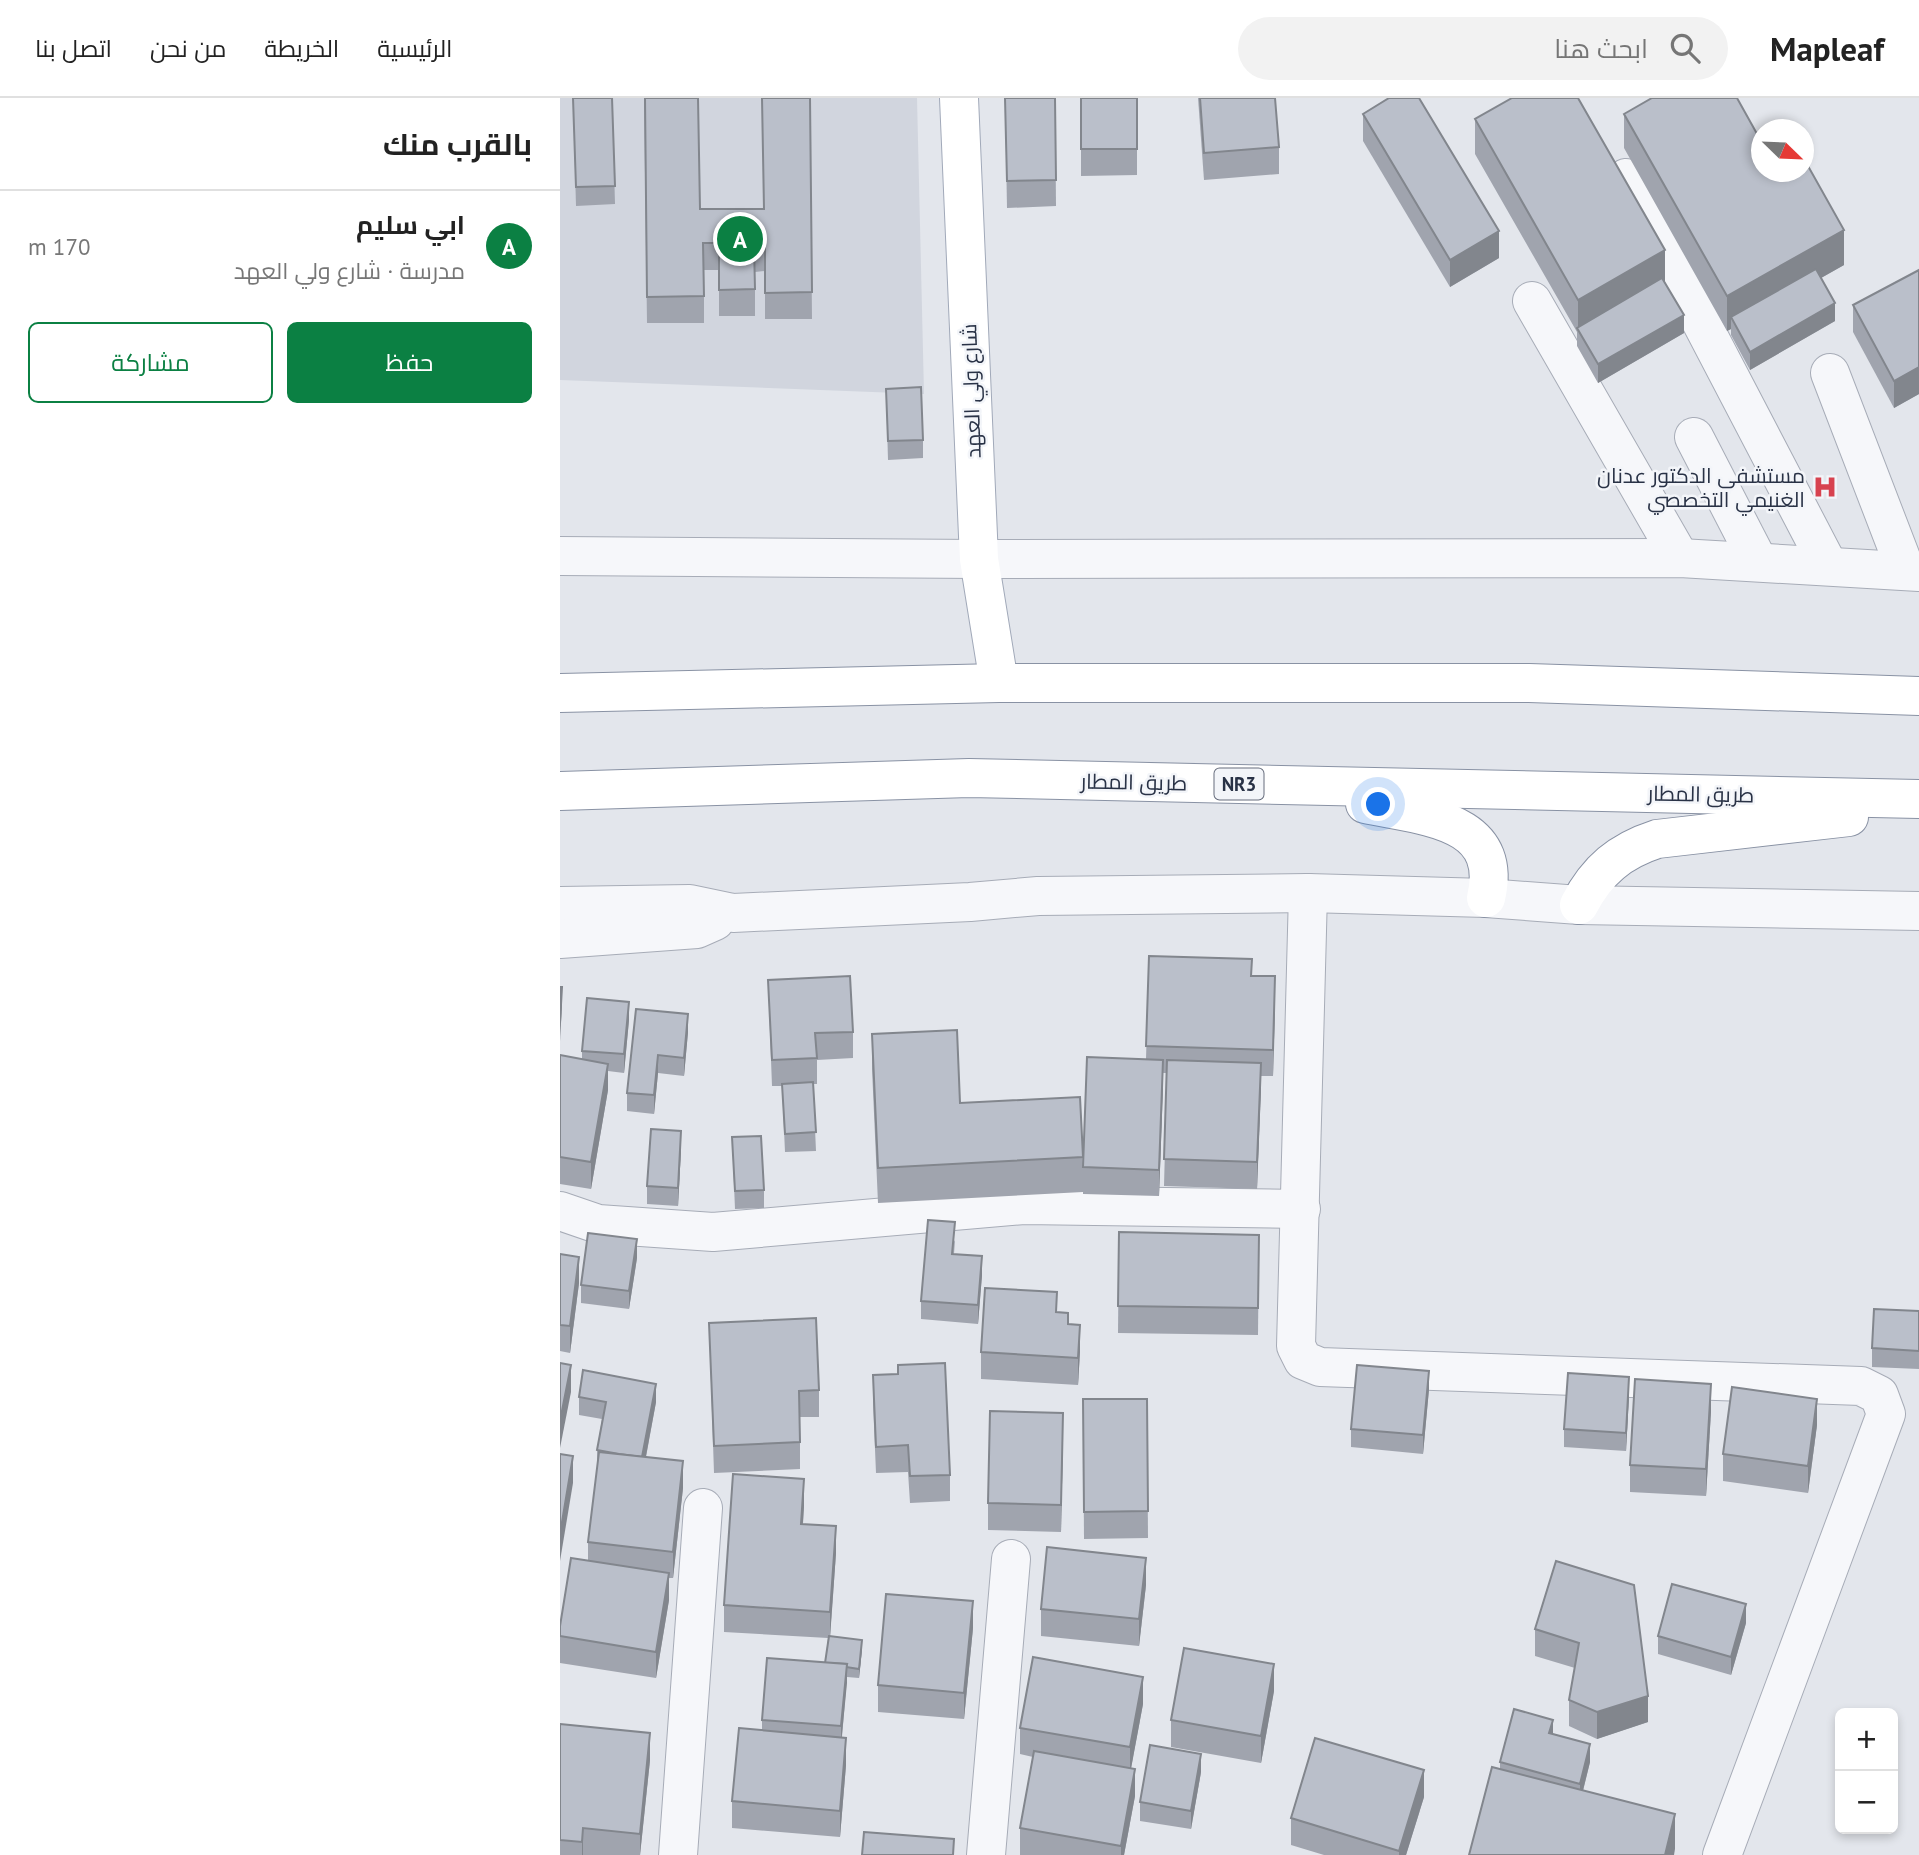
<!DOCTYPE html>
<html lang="ar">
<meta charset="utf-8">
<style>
:root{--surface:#fff;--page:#f2f2f2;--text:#222;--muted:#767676;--line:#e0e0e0;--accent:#0b8043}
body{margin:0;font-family:"PT Sans",Cairo,sans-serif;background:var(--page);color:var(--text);direction:rtl}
.controls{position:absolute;right:21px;bottom:21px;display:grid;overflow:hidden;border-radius:10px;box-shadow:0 4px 10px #0003}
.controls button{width:63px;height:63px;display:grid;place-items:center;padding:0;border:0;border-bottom:2px solid var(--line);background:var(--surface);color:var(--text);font:35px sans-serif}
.compass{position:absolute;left:1191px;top:21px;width:63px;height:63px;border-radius:50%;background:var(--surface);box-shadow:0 4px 10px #0003;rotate:113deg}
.you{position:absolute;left:819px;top:707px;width:24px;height:24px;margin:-18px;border:5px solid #fff;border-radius:50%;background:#1a73e8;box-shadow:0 0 0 10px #1a73e833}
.badge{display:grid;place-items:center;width:46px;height:46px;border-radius:50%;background:var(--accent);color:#fff;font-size:23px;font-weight:700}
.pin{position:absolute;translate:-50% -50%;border:4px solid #fff;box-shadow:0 2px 7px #0006}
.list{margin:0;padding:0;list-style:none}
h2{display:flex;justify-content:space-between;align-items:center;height:91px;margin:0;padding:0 28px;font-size:30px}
h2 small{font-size:23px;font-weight:400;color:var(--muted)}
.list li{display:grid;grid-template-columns:46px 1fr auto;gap:21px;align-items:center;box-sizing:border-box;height:112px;padding:0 28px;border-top:2px solid var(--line)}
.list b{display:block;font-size:26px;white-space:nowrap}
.list p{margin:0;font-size:23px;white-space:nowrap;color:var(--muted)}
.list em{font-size:23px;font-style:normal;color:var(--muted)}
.actions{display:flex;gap:14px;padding:21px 28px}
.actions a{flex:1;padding:16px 0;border:2px solid var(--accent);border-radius:10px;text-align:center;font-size:24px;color:var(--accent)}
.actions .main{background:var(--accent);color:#fff}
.icon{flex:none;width:38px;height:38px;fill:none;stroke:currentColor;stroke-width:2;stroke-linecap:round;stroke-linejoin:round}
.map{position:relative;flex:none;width:1359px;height:1757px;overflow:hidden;direction:ltr}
header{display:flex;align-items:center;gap:42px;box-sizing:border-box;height:98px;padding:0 35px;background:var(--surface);border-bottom:2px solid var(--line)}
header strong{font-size:33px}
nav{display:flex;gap:38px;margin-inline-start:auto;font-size:24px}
.search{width:490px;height:63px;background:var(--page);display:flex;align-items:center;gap:18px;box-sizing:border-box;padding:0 24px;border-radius:38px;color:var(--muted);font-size:26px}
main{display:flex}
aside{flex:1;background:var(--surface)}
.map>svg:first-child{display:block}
.built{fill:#d1d5de}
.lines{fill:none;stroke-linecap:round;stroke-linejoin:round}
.minor-casing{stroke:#a7acb7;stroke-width:40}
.major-casing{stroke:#a1a9b9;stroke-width:40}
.highway-casing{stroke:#8992a4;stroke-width:40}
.minor{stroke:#f6f7fa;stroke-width:38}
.major{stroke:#fff;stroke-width:38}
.highway{stroke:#fff;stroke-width:38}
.wall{fill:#a0a4ae}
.shaded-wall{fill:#82868d}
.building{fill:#babfca;stroke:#82868d;stroke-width:2}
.labels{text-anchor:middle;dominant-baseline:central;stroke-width:5;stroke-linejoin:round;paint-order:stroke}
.shield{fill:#f3f5f9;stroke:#666c7c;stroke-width:2}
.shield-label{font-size:19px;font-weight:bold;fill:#293246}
.street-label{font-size:21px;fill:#293246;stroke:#f3f5f9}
.poi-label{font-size:21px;fill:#293246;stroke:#f3f5f9;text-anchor:end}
</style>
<header>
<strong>Mapleaf</strong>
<div class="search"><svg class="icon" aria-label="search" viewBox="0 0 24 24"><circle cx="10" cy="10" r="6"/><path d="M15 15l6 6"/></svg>ابحث هنا</div>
<nav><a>الرئيسية</a><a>الخريطة</a><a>من نحن</a><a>اتصل بنا</a></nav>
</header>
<main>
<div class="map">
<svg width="1359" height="1757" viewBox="0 0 1359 1757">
<rect width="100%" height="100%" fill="#e3e6ec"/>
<!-- built -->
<polygon class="built" points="0,0 357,0 364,296 0,282"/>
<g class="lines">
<!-- minor casing -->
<g class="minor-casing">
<g id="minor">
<polyline points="1066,80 1268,467"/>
<polyline points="972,203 1120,460"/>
<polyline points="1270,275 1346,473"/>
<polyline points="1134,339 1198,463"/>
<polyline points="0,458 419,461 1120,460 1359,474"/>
<polyline points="748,795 736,1248 743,1262 760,1269 1301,1288 1319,1297 1326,1316 1162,1757"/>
<polyline points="0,808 130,806 173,815 410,804 478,798 748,795 926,800 1019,807 1359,813"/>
<polyline points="0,841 137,831 155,823"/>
<polyline points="0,1113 38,1126 153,1134 464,1107 741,1111"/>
<polyline points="118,1757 143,1410"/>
<polyline points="426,1757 451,1461"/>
</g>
</g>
<!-- major casing -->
<g class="major-casing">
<polyline id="major" points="399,0 419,461 439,585"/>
</g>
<!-- highway casing -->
<g class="highway-casing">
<g id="highway">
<polyline points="0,595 439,585 969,585 1359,598"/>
<polyline points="0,693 409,680 1359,701"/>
<path d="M805,706C860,718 945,720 926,800"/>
<path d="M1019,807C1037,772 1060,753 1097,741L1289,719"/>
</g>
</g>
<!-- minor -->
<use href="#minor" class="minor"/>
<!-- major -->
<use href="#major" class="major"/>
<!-- highway -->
<use href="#highway" class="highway"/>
</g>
<!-- wall -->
<g class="wall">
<polygon points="13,0 52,0 55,106 16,108"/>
<polygon points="84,0 140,111 203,111 250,0 252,221 205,221 205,173 195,174 195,218 159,218 159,172 144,172 144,225 87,225"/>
<polygon points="445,0 495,0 496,108 447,110"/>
<polygon points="521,0 577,0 577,77 521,78"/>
<polygon points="638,0 715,0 719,49 719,76 644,82"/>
<polygon points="803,16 939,160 890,189 803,43"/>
<polygon points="1064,16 1201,43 1284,167 1261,180 1275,223 1190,272 1171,237 1171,231 1167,233 1064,50"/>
<polygon points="915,21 1105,185 1124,235 1038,285 1017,248 1017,234 915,56"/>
<polygon points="1359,172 1359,296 1334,310 1293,234 1293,207"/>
<polygon points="326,291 363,342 363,360 328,362"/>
<polygon points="589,858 692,878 715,905 713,978 701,978 697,1091 604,1088 607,975 603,975 599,1098 523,1096 523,1094 318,1105 312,971 312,936 400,1005 520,999 523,1068 586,961"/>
<polygon points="208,882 293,934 293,960 257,962 257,986 253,986 256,1053 225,1054 222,988 212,988"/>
<polygon points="76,911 128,934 124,978 98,975 94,1016 67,1013 67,995"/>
<polygon points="69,922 64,975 48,973 48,992 31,1091 0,1086 0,957 22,961 22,953"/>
<polygon points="172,1039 204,1092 204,1110 175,1111"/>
<polygon points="121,1051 118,1108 87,1106 87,1088"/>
<polygon points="559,1134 699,1137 698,1237 558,1235"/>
<polygon points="395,1142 394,1156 422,1177 418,1226 361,1221 361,1203"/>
<polygon points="0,1156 19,1185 10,1255 0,1253"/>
<polygon points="77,1160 69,1211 21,1205 21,1187"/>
<polygon points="1359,1213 1359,1271 1312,1269 1312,1250"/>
<polygon points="149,1225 259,1292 259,1319 240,1319 240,1371 154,1375"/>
<polygon points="508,1226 520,1253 518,1287 421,1281 421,1254"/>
<polygon points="313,1277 390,1377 390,1403 350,1405 348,1374 316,1375 313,1304"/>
<polygon points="869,1291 863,1356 791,1349 791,1331"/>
<polygon points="1069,1297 1066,1353 1004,1349 1004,1331"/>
<polygon points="19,1299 96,1304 86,1359 123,1390 113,1480 109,1480 109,1502 96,1580 0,1565 0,1528 28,1462 28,1444 37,1370 37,1352 42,1321 19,1317"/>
<polygon points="523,1301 587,1301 588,1440 524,1441"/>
<polygon points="1151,1313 1146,1398 1070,1394 1070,1367"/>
<polygon points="1257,1327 1248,1395 1163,1383 1163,1356"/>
<polygon points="503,1341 501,1434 428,1432 428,1405"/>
<polygon points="244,1408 243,1426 276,1455 270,1538 302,1551 299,1580 287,1579 282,1639 286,1667 280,1739 172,1730 172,1703 202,1632 202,1622 265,1565 268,1540 164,1534 164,1507"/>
<polygon points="586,1487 579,1548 481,1538 481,1511"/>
<polygon points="1074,1487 1088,1624 1037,1641 1009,1628 1009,1602 1015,1570 975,1558 975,1531"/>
<polygon points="1186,1525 1171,1577 1098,1556 1098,1538"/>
<polygon points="413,1530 404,1621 318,1614 318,1587"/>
<polygon points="714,1593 701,1665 611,1649 611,1622"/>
<polygon points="583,1606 571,1670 575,1698 564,1757 460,1757 460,1730 473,1659 460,1656 460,1630"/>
<polygon points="0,1626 90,1662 80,1757 0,1757"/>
<polygon points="993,1636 1030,1664 1023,1693 1115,1751 940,1671 940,1664"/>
<polygon points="641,1674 631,1731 580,1723 580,1704"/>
<polygon points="864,1699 846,1757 764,1757 731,1747 731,1720"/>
</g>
<!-- shaded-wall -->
<g class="shaded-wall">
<polygon points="1284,132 1284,167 1176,228 1171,219 1171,231 1167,233 1167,198"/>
<polygon points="939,133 939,160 890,189 890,162"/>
<polygon points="1105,152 1105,186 1018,233 1018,202"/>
<polygon points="1275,205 1275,223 1190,272 1190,254"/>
<polygon points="1124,217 1124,235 1038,285 1038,266"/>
<polygon points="1359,269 1359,296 1334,310 1334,283"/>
<polygon points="715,878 715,905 713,978 713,952"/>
<polygon points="2,889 2,908 0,943 0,924"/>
<polygon points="69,904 69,922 64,975 64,956"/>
<polygon points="128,916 128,934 124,978 124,960"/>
<polygon points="98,957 98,975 94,1016 94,997"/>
<polygon points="603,962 603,989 599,1098 599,1072"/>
<polygon points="701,965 701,992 697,1091 697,1064"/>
<polygon points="48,966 48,992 31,1091 31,1064"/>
<polygon points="121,1033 121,1051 118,1108 118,1090"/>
<polygon points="77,1141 77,1160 69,1211 69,1193"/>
<polygon points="422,1158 422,1177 418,1226 418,1207"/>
<polygon points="19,1159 19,1185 10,1255 10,1228"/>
<polygon points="520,1227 520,1253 518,1287 518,1260"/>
<polygon points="11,1267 11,1294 0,1350 0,1323"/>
<polygon points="869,1273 869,1291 863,1356 863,1337"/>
<polygon points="1069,1279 1069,1297 1066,1353 1066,1335"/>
<polygon points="96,1286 96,1304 82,1379 82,1360"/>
<polygon points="1151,1286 1151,1313 1146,1398 1146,1371"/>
<polygon points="1257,1301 1257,1327 1248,1395 1248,1368"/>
<polygon points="503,1315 503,1341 501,1434 501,1407"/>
<polygon points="13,1358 13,1385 0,1463 0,1436"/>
<polygon points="123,1363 123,1390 113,1480 113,1454"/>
<polygon points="244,1381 244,1408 241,1452 241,1426"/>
<polygon points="276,1428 276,1455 270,1540 270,1514"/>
<polygon points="586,1460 586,1487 579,1548 579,1521"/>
<polygon points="109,1475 109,1502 96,1580 96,1554"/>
<polygon points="413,1503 413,1530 404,1621 404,1595"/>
<polygon points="1186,1506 1186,1525 1171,1577 1171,1559"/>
<polygon points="302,1542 302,1551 299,1580 299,1571"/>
<polygon points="287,1566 287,1585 281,1646 281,1628"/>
<polygon points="714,1566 714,1593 701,1665 701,1638"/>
<polygon points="583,1579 583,1606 570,1676 570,1649"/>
<polygon points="1088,1598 1088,1624 1037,1641 1037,1614"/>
<polygon points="993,1622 993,1640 989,1635"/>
<polygon points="90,1635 90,1662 80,1757 80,1736"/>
<polygon points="286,1640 286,1667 280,1739 280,1713"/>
<polygon points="1030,1646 1030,1664 1020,1704 1020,1686"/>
<polygon points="641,1656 641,1674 631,1731 631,1713"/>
<polygon points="575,1671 575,1698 564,1757 561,1757 561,1748"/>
<polygon points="864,1672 864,1699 846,1757 839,1757 839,1753"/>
<polygon points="1115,1716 1115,1751 1114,1757 1105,1757"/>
<polygon points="23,1730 23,1757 22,1757 22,1744"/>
</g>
<!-- building -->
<g class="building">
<polygon points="13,0 52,0 55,88 16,89"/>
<polygon points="85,0 138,0 140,111 204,111 202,0 250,0 252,194 205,195 205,147 194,147 195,191 159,192 159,145 143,145 144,198 87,199"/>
<polygon points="445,0 495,0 496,82 447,83"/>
<rect x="521" y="0" width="56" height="51"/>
<polygon points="640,0 715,0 719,49 644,55"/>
<polygon points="829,0 859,0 939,133 890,162 803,16"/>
<polygon points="952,0 1018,0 1105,152 1018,202 915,21"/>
<polygon points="1092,0 1177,0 1201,43 1201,74 1243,74 1243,59 1284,132 1167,198 1064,16"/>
<polygon points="1256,171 1275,205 1190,254 1171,219"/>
<polygon points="1359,172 1359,269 1334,283 1293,207"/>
<polygon points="1102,180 1124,217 1038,266 1017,230"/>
<polygon points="361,289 363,342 328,343 326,291"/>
<polygon points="589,858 692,861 691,878 715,878 713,952 586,948"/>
<polygon points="290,878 293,934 255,935 257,960 212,962 208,882"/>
<polygon points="0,889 2,889 0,924"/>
<polygon points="27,900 69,904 64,956 22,953"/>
<polygon points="76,911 128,916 124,960 98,957 94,997 67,995"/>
<polygon points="397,932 400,1005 520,999 523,1059 318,1070 312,936"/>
<polygon points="0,957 48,966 31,1064 0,1059"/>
<polygon points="527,959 603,962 599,1072 523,1069"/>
<polygon points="607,962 701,965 697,1064 604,1061"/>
<polygon points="253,984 256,1034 225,1036 222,986"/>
<polygon points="91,1031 121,1033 118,1090 87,1088"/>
<polygon points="201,1038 204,1092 175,1093 172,1039"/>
<polygon points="368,1122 395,1124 392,1156 422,1158 418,1207 361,1203"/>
<polygon points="559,1134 699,1137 698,1210 558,1208"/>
<polygon points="28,1135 77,1141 69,1193 21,1187"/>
<polygon points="0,1156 19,1159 10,1228 0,1227"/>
<polygon points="425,1190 497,1194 496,1214 508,1215 508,1226 520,1227 518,1260 421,1254"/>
<polygon points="1314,1211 1359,1213 1359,1253 1312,1250"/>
<polygon points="256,1220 259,1292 239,1293 240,1344 154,1348 149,1225"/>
<polygon points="0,1265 11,1267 0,1323"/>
<polygon points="385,1265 390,1377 350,1378 348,1347 316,1349 313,1277 338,1276 338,1267"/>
<polygon points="797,1267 869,1273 863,1337 791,1331"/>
<polygon points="23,1272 96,1286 82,1359 59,1356 37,1352 46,1304 19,1299"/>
<polygon points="1008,1275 1069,1279 1066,1335 1004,1331"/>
<polygon points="1075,1281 1151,1286 1146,1371 1070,1367"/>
<polygon points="1172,1289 1257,1301 1248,1368 1163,1356"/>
<polygon points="523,1301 587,1301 588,1413 524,1414"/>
<polygon points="430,1313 503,1315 501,1407 428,1405"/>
<polygon points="39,1354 123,1363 113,1454 28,1444"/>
<polygon points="0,1356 13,1358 0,1436"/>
<polygon points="173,1376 244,1381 241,1426 276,1428 270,1514 164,1507"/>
<polygon points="487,1449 586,1460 579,1521 481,1511"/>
<polygon points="11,1460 109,1475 96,1554 0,1538 0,1528"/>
<polygon points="996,1463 1074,1487 1088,1598 1037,1614 1009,1602 1019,1545 975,1531"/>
<polygon points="1112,1486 1186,1506 1171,1559 1098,1538"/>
<polygon points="326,1496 413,1503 404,1595 318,1587"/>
<polygon points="269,1538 302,1542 299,1571 286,1569 287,1566 265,1565"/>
<polygon points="624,1550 714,1566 701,1638 611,1622"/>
<polygon points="473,1559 583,1579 570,1649 460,1630"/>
<polygon points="207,1560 287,1566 281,1628 202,1622"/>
<polygon points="954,1611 993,1622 989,1635 1030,1646 1020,1686 940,1664"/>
<polygon points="0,1626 90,1635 80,1736 23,1730 22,1744 0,1742"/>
<polygon points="179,1630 286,1640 280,1713 172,1703"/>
<polygon points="755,1640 864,1672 839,1753 731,1720"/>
<polygon points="590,1647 641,1656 631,1713 580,1704"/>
<polygon points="474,1653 575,1671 561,1748 460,1730"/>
<polygon points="932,1669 1115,1716 1105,1757 909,1757"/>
<polygon points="304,1734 394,1741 393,1757 302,1757"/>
</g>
<!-- icons -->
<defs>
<g id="hospital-bare" transform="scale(1.89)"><path d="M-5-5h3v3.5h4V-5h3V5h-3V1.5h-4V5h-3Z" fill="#d7424f" stroke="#f3f5f9" stroke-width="2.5" paint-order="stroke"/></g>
</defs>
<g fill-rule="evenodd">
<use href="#hospital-bare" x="1265" y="389"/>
</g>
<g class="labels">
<!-- shield labels -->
<rect class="shield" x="654.5" y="670.5" width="49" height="31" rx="5"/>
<g class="shield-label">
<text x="679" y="686">NR3</text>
</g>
<!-- street labels -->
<g class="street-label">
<text transform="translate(411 293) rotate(-92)">شارع ولي العهد</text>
<text transform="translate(574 684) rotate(1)">طريق المطار</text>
<text transform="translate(1141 696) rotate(1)">طريق المطار</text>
</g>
<!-- poi labels -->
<g class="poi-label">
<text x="1245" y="377">مستشفي الدكتور عدنان<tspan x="1245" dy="24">الغنيمي التخصصي</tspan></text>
</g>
</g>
</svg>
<div class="controls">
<button>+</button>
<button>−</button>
</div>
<svg class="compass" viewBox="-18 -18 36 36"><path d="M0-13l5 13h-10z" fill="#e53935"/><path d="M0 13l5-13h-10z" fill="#767676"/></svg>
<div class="you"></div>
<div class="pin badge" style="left:180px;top:141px">A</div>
</div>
<aside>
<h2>بالقرب منك<small></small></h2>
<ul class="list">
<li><span class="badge">A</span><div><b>ابي سليم</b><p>مدرسة · شارع ولي العهد</p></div><em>170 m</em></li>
</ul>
<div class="actions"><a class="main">حفظ</a><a>مشاركة</a></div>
</aside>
</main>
